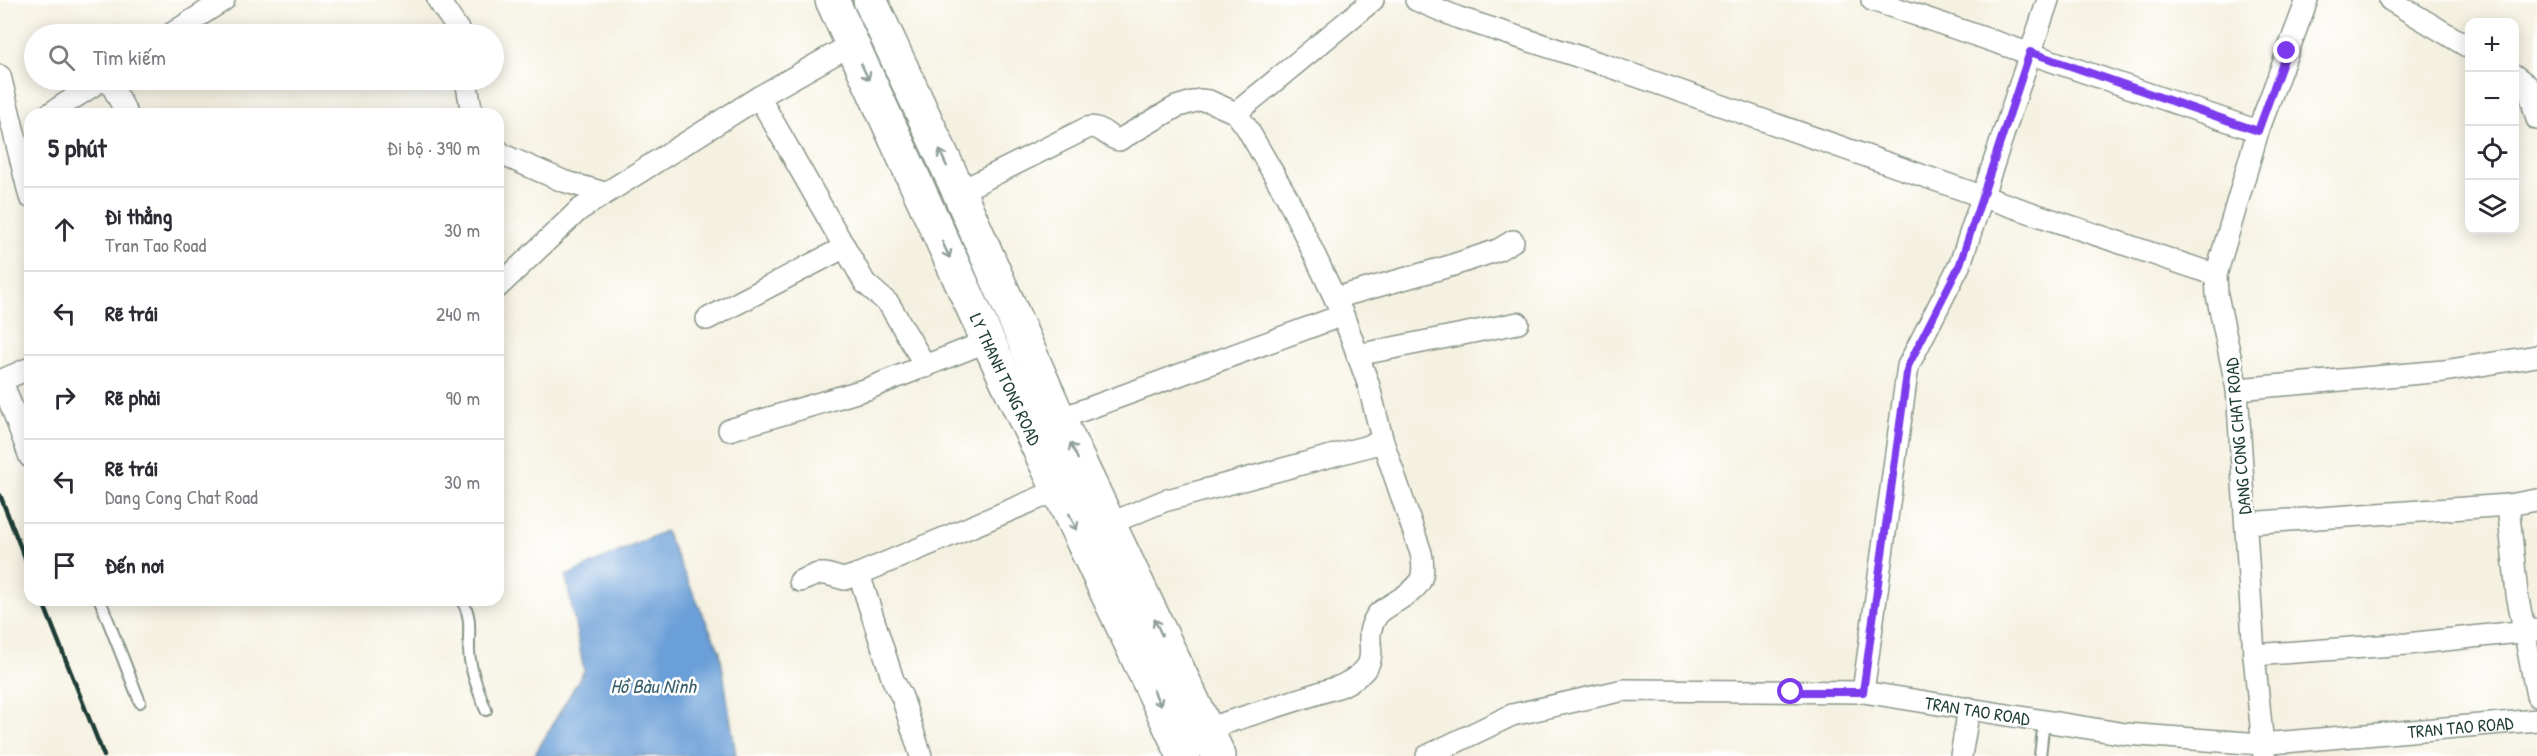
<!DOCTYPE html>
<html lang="vi">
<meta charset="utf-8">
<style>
:root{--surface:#fff;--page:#f7f7f7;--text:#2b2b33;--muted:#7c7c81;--line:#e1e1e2}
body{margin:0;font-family:"Patrick Hand",sans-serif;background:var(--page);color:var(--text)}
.controls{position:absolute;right:18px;top:18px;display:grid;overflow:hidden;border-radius:12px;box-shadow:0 3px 15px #0003}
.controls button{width:54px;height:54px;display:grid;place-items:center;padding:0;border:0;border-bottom:2px solid var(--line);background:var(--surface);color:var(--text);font:30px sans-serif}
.stop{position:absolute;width:18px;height:18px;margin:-14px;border:4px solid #7c3aed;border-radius:50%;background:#fff}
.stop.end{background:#7c3aed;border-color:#fff;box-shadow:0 2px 6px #0008}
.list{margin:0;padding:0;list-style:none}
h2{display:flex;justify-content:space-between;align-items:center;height:78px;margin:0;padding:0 24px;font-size:26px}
h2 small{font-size:20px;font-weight:400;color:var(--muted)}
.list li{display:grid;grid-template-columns:39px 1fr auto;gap:18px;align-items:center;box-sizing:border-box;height:84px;padding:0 24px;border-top:2px solid var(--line)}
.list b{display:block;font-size:22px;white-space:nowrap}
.list p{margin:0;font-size:20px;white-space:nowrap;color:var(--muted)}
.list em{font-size:20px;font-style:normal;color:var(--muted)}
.icon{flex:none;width:33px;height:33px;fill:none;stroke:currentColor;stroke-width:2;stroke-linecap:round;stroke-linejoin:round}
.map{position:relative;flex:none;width:2537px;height:756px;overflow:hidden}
.search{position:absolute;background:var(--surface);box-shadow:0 3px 15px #0003;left:24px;top:24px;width:480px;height:66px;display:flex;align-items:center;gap:15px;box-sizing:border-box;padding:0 21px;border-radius:33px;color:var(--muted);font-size:22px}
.panel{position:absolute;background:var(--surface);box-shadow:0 3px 15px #0003;left:24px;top:108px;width:480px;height:498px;border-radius:18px}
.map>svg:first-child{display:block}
.water{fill:#6a9fd7;stroke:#446e86;stroke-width:1.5}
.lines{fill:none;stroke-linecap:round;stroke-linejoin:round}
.lane-casing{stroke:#8a978a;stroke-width:14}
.street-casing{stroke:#8a978a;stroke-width:24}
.primary-casing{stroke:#8a978a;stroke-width:36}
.lane{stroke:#fff;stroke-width:10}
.street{stroke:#fff;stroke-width:21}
.primary{stroke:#fff;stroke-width:33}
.rail{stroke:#1f3d34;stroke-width:4.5}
.oneway{stroke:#8f9e9a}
.route{stroke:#7c3aed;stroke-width:8}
.labels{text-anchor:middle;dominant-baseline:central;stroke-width:5;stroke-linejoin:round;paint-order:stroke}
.street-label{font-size:18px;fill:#1f3d34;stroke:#fff}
.water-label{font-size:20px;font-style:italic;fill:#395f6d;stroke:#fff}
</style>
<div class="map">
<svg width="2537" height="756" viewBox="0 0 2537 756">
<rect width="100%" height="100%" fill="#fff"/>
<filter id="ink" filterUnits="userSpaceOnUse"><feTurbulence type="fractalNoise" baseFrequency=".0167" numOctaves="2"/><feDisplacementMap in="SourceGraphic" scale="12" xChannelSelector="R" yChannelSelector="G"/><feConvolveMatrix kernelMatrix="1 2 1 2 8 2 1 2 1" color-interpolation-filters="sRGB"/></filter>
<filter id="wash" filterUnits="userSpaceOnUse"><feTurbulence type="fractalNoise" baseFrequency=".008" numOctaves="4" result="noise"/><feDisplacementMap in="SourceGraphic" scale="24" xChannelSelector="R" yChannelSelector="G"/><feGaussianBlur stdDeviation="1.35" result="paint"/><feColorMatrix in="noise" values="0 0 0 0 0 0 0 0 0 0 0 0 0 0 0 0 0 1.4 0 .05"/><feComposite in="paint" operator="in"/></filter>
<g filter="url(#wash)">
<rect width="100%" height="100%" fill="#f5f1e1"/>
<!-- water -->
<polygon class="water" points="665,531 720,652 736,756 534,756 584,671 566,576"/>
</g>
<g filter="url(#ink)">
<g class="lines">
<!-- lane casing -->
<g class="lane-casing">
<g id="lane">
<polyline points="100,600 140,702"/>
<path d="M461,600C475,618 466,639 470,660C473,678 479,693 486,710"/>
<polyline points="2040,756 2044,720"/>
</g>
</g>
<!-- street casing -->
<g class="street-casing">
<g id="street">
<polyline points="438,0 461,34"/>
<polyline points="1416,0 1459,18 1605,65 1984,197 2216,275"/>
<polyline points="1872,0 2258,131"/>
<polyline points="2390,0 2470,48"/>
<polyline points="171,34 224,0"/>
<polyline points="2514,75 2528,86 2537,119"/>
<polyline points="0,76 30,197"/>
<polyline points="109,80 127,114"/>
<polyline points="466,80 471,108 475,114"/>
<polyline points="759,97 865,283 889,304 926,367"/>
<polyline points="1236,113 1373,0"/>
<polyline points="49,114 102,80"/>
<polyline points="498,150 503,155 563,181 605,193"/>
<path d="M959,192L1087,128C1102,124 1106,138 1119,140L1176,107L1199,100L1209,101L1236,113L1247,128L1287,197L1343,315L1368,383L1383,442L1421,553C1428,586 1415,589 1389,606C1386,608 1381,611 1378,614C1355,645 1394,660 1341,686L1206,729"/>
<polyline points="498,287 579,210 759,97 840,51"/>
<polyline points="1335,298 1450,266 1498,250 1513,241"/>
<polyline points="707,319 845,247"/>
<polyline points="1357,355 1518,323"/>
<polyline points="0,381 30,368"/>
<polyline points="2,381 30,457"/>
<polyline points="2237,389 2444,371 2537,356"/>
<polyline points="1059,419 1343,315"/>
<polyline points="729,430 867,389 988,341"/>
<polyline points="2508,505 2517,594 2537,696"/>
<polyline points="2246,523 2508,505 2537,500"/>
<polyline points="1109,524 1164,501 1383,442"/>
<polyline points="859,574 893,680 902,697 921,756"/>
<polyline points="800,581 818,574 826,574 844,579 859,574 1058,490"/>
<polyline points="2254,655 2407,644 2537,630"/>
<polyline points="1863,692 1908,366 1960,264 2048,0"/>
<path id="s1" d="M1427,756L1512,715L1624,690L1863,692L2126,734L2261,744L2537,720"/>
<polyline points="1961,756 1969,708"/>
<polyline points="2264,756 2254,655 2237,389 2217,295 2216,275 2258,131 2307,0"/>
</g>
</g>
<!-- primary casing -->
<g class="primary-casing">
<g id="primary">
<path id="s2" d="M832,0L988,341L1184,756"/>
<polyline points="870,0 959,192 1059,419 1219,756"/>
</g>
</g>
<!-- lane -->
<use href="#lane" class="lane"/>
<!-- street -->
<use href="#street" class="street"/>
<!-- primary -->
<use href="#primary" class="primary"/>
<!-- rail -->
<g class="rail">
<polyline points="0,495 30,571"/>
<polyline points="42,600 104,756"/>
</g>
</g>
<!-- one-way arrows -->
<defs><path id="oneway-shaft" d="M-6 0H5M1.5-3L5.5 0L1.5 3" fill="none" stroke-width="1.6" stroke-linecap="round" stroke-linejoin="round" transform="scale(1.5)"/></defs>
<g class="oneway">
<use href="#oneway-shaft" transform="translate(865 72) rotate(65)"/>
<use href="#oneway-shaft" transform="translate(943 158) rotate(-115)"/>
<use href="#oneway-shaft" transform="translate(946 250) rotate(65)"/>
<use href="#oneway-shaft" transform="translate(1074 451) rotate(-115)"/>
<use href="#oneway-shaft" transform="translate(1073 522) rotate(65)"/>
<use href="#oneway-shaft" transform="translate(1158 627) rotate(-115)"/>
<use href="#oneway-shaft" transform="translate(1157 698) rotate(65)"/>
</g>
</g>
<g class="lines" filter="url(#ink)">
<!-- route -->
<polyline class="route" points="1791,692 1863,692 1908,366 1960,264 2030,52 2258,131 2287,51"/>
</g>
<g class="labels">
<!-- street labels -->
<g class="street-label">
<text stroke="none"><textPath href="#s2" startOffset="417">LY THANH TONG ROAD</textPath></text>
<text transform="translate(2238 436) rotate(-95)">DANG CONG CHAT ROAD</text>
<text stroke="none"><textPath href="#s1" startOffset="564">TRAN TAO ROAD</textPath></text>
<text stroke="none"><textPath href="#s1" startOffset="1050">TRAN TAO ROAD</textPath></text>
</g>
<!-- water labels -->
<g class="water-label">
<text x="653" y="685">Hồ Bàu Nình</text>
</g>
</g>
</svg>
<div class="controls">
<button>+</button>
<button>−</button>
<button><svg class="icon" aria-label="locate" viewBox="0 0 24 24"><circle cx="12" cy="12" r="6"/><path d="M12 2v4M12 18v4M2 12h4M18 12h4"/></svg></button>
<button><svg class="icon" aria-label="layers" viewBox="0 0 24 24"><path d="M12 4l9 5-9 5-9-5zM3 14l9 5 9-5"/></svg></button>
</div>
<div class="stop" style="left:1791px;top:692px"></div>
<div class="stop end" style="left:2287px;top:51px"></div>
<div class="search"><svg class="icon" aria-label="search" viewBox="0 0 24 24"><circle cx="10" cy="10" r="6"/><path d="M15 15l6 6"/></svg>Tìm kiếm</div>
<section class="panel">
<h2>5 phút<small>Đi bộ · 390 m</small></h2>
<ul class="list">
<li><svg class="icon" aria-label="ahead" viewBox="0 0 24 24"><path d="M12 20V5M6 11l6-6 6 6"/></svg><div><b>Đi thẳng</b><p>Tran Tao Road</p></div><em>30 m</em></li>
<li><svg class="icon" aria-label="left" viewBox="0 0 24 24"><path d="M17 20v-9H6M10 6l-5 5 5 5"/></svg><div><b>Rẽ trái</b></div><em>240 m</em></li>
<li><svg class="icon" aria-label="right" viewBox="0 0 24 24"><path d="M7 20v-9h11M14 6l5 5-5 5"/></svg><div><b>Rẽ phải</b></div><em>90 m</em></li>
<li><svg class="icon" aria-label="left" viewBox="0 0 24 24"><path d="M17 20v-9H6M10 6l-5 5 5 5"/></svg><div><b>Rẽ trái</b><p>Dang Cong Chat Road</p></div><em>30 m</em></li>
<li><svg class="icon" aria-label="arrive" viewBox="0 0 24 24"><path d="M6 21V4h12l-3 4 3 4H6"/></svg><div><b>Đến nơi</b></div></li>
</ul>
</section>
</div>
